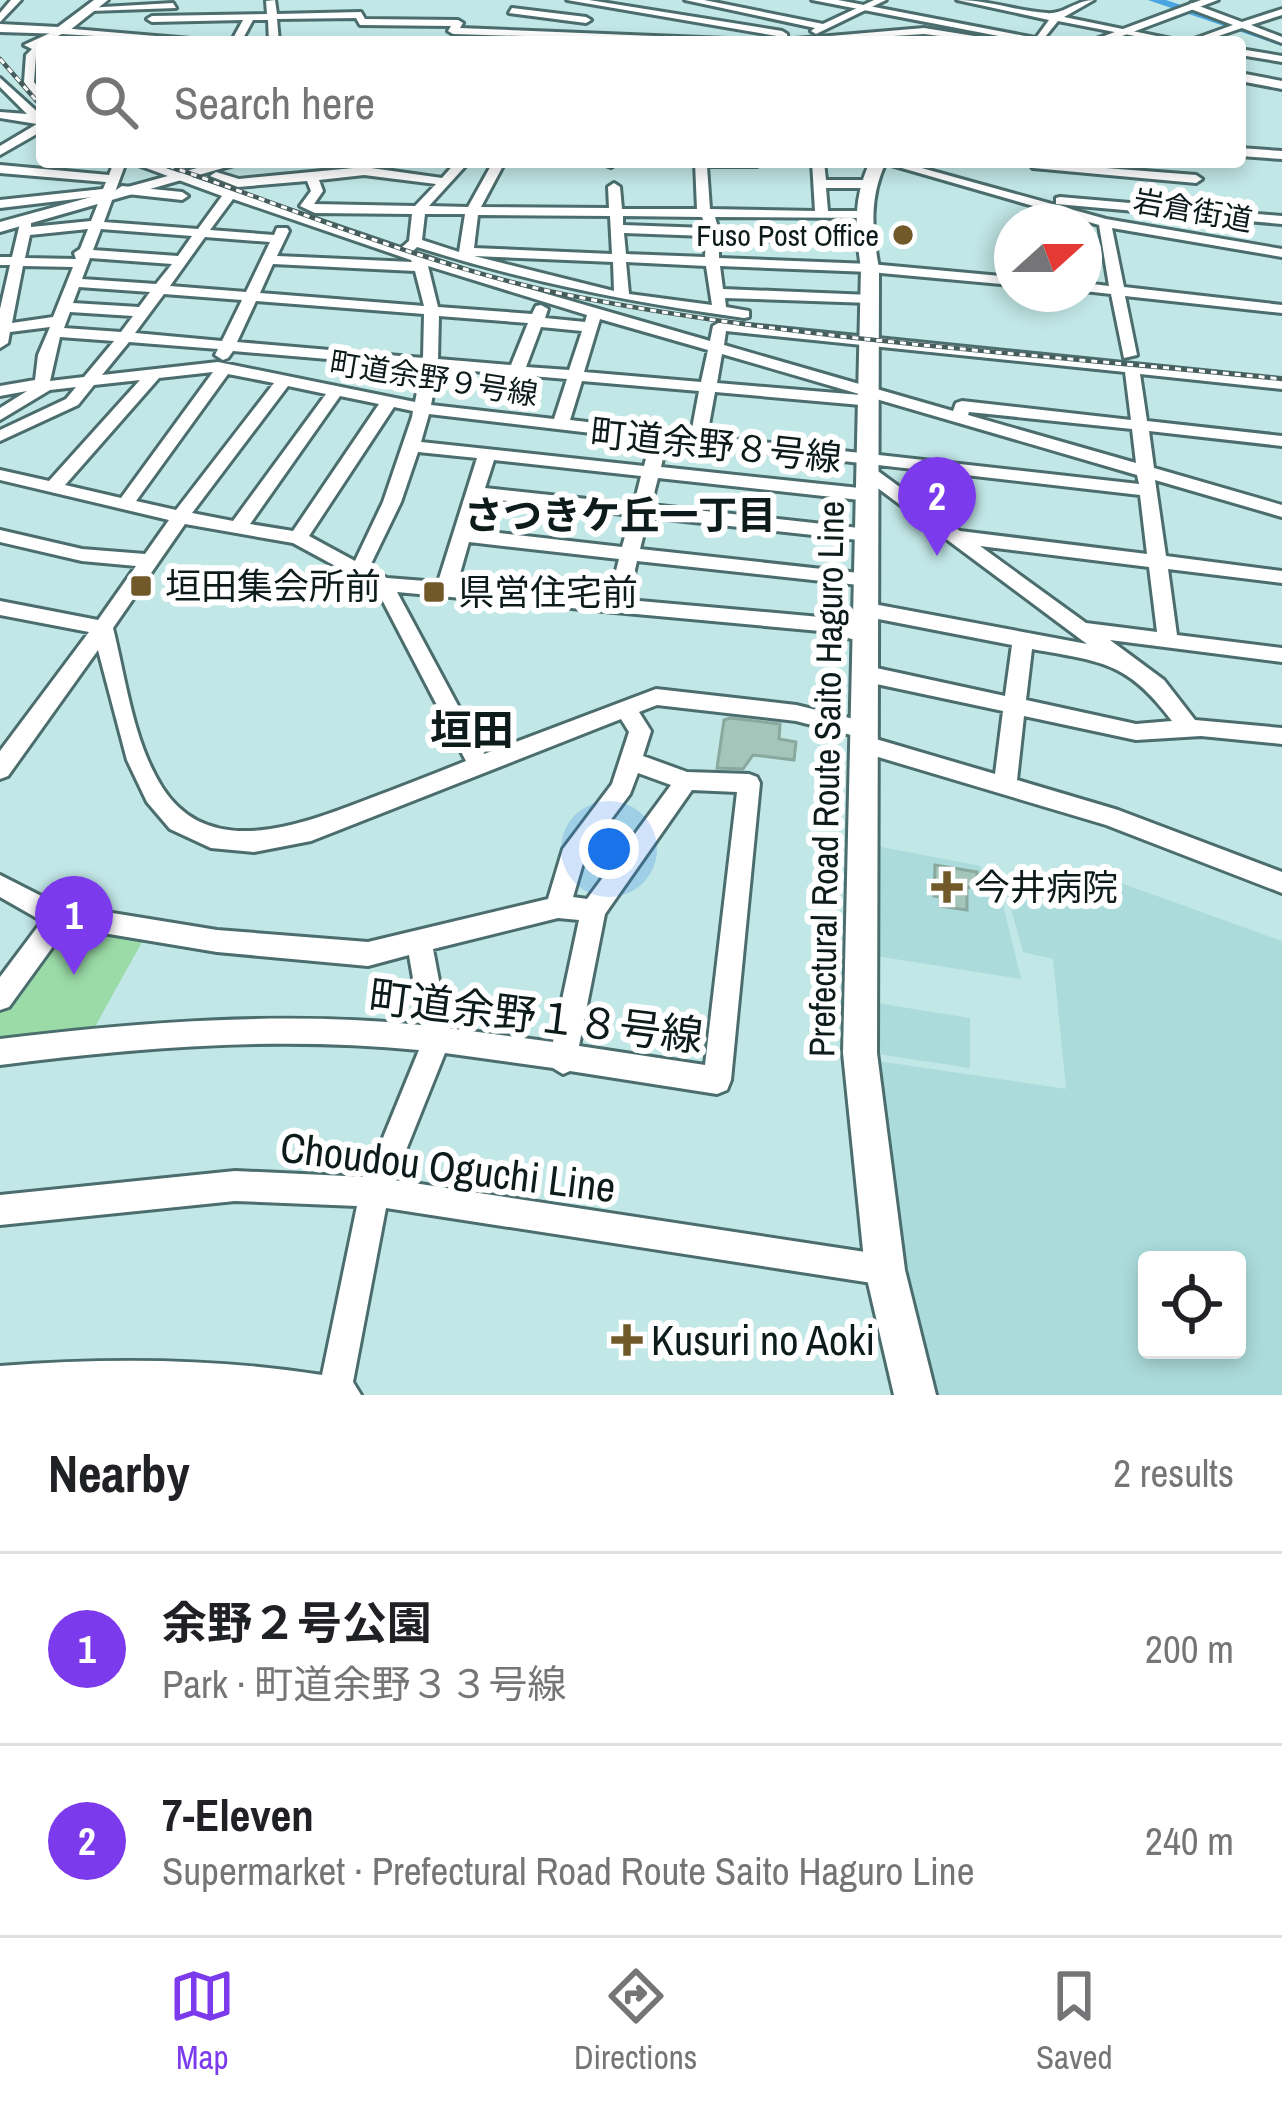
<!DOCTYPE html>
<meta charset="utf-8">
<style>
:root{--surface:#fff;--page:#f6f6f6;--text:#202124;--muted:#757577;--line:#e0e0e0;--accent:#7c3aed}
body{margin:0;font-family:"Archivo Narrow","Noto Sans JP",sans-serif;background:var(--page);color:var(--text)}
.controls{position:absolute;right:36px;bottom:36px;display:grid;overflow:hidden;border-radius:12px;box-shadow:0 6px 18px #0003}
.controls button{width:108px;height:108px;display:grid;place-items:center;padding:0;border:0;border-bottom:3px solid var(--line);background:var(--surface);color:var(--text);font:60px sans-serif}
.compass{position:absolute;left:994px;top:204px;width:108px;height:108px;border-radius:50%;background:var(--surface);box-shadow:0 6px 18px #0003;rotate:69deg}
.you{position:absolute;left:609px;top:849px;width:42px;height:42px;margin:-30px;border:9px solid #fff;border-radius:50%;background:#1a73e8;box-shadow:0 0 0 18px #1a73e833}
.badge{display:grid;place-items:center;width:78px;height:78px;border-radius:50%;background:var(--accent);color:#fff;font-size:39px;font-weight:700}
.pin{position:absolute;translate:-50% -99px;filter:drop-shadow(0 3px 6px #0008)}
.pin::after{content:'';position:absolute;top:63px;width:42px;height:36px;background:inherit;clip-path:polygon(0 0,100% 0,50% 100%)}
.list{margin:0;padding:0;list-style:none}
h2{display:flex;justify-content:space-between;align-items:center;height:156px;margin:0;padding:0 48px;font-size:51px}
h2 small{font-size:39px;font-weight:400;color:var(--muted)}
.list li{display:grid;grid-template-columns:78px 1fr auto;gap:36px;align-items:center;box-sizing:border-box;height:192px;padding:0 48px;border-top:3px solid var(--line)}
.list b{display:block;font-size:45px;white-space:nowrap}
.list p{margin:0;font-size:39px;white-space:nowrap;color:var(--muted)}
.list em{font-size:39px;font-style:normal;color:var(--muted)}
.icon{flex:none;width:66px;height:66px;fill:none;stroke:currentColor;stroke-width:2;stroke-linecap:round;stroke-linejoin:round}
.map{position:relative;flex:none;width:1282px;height:1395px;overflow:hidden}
.search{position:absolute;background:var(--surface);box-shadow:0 6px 18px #0003;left:36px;right:36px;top:36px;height:132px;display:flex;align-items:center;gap:30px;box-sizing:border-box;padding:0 42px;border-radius:12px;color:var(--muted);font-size:45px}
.sheet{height:540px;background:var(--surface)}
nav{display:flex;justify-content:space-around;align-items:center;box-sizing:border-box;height:168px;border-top:3px solid var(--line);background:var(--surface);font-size:33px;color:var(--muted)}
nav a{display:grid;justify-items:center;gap:6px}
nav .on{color:var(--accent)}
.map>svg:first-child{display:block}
.built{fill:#acdbdb;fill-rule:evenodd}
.green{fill:#9adba7}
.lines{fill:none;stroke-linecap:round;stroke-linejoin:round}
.river{fill:#4aa5e3;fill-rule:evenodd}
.building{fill:#a4c5ba;stroke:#89a99e;stroke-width:3}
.minor-casing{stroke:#4b6d6d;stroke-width:6}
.major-casing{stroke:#4b6d6d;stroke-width:6}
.minor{fill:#fff;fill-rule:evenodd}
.major{fill:#fff;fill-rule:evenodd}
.rail-casing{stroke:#475d5c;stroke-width:4.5}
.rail{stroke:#fff;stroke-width:3;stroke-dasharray:6;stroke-linecap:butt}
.poi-dot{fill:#72592a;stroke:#fff;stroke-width:4.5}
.labels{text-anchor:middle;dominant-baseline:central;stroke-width:12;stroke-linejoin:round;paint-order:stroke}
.far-street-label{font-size:30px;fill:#0d1b1b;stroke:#fff}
.far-poi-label{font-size:30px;fill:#0d1b1b;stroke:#fff;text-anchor:end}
.street-label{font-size:36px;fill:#0d1b1b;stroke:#fff}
.poi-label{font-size:36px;fill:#0d1b1b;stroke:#fff;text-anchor:start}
.neighbourhood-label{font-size:39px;font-weight:bold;fill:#0d1b1b;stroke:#fff}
.quarter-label{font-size:42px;font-weight:bold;fill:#0d1b1b;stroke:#fff}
.near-street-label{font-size:42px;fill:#0d1b1b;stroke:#fff}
.near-poi-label{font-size:42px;fill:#0d1b1b;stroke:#fff;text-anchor:start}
</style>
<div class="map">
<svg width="1282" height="1395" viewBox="0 0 1282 1395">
<rect width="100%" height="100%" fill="#c1e7e6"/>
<!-- built -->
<g class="built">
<polygon points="876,846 981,866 981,879 991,882 993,895 1001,896 1021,979 876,956"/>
<path d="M1028,874L1090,897L1096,874L1282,941V1395H937L904,1252L878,1061L1066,1089L1053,959L1023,952L1006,891L1026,894ZM1147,1260H1237V1350H1147Z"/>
<polygon points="876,1003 970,1018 970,1068 877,1054"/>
</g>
<!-- green -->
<polygon class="green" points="67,928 142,942 92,1032 0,1044 0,1008 56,931"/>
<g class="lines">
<!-- river -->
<polygon class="river" points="1148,0 1166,0 1282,38 1282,46"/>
</g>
<!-- building -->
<g class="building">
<polygon points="730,718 780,724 779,739 796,742 794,760 753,755 743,769 717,768 724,720"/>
<polygon points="935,865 977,872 977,884 967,888 967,910 940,906 940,897 934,896"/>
</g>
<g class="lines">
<!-- minor casing -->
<g class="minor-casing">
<g id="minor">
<polygon points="11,0 21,0 0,22 0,13"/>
<polygon points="275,0 277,14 361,12 365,19 458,20 463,23 460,28 727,39 732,42 453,34 448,31 451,26 360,25 356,18 277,19 279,42 269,42 268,20 253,20 241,42 231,42 243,20 152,22 147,19 152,16 267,14 266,1"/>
<polygon points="567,0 589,0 782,31 787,34 788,42 778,42 777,36"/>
<polygon points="685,0 704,0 823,24 874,0 886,0 816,34 811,31 815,28"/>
<path d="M957,0C988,0 1017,11 1047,13C1063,15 1076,0 1094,0L1064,17L1186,42H1166L1058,21L1041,42H1033L1049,20Z"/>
<polygon points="173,3 176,8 91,11 86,8"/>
<polygon points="1191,3 1242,22 1282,9 1282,15 1251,25 1282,37 1282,43 1242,28 1201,42 1186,42 1233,25 1188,8"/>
<polygon points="512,8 586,17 591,20 586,23 509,13"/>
<polygon points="61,28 191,39 196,42 62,34 38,45 42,46 42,52 36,56 34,82 42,92 42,102 38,101 24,82 26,55 32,49 24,45"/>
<polygon points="924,28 999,40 986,42 924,34 800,42 795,39"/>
<polygon points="1240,49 1282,56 1282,62 1240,55"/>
<polygon points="0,78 42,116 42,131 0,155 0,146 37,124 0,118 0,112 27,114 0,87"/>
<polygon points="1240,148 1282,151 1282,159 1240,156"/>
<path d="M114,162H126L104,222L198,229L222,196L130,162H148L401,248L409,241L412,214L315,213L300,206L311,191L307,181L238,187L210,176L216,172L239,179L364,167L442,178L456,162H469L429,206L468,207L493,162H505L481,207L609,208L608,187L614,183L620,187L622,209H697L695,162H763L757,166H707L710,209L815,211L812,162H824L826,180H867L873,184L867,188H826L828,211H863L869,215L868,218L715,217L719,231L865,237L872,241L870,244L719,239V258L870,264L1012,277V285L870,272L720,266L723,289L870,295L877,299L870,303L725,298L726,307L749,311V317L744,318C630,302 528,282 417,247L412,252L481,275L710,341L713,326L720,322L1282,379V389L1140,374L1147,421L1282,436V446L1149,431L1154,468L1282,505V517L1155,480L1166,556L1282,571V583L1168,569L1177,635L1282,648V662L1110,640L1164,680L1195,720L1282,728V744L1201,736L1136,740L1024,716L1017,780L1118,810L1282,872V893L1106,825L858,751L855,745L863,738L796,721L657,705L639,712L651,731L643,756L687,772L749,774L757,777L760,783L731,1080L727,1090L717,1094L570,1071L563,1074L553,1068L445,1053L394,1180L885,1255L896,1259L900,1270L896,1281L885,1285L386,1208L353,1382L361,1395H0V1366C108,1358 215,1358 322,1375L357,1206L235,1201L0,1225V1195L235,1171L367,1177L419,1050C279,1036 140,1047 0,1065V1039C140,1022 280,1011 421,1025L409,955L368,966L217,952L67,927L9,1007L0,1010V977L42,921L0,897V875L57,904L217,930L368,942L548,899L563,849L612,784L629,732L621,719L311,841L254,852L211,848L170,829L147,802L127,760L98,650L8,776L0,779V751L89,632L0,615V601L98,620L136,566L82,561L0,542V530L82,549L145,554L169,520L0,480V470L49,481L140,380L94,385L78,405L0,441V430L66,399L76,387L50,390L0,420V408L27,391L0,396V386L35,380L38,355L50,327L10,332L8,343L0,348V309L10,265H0V257H12L21,219H31V227L91,221L101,196L0,208V200L103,189L106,182L0,173V165L109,175ZM364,175L436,184L415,206L314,204L323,191L319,180ZM233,199L411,260L412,262L277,256L289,231L287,228H277L274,235L210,230ZM425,214H465L459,252L422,240ZM478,215L610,216L612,254L474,248ZM623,216L702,217L706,228L623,225ZM88,229L80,249L74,253L76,259L25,258L30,235ZM101,229L192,236L178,256L93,250ZM624,233L706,236L705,257L626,254ZM205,237L270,242L246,292L170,286ZM474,256L613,262L614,291ZM90,258L172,264L156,284L82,279ZM626,262L706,266L712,305L629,294ZM273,264L415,271L424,306L260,293ZM23,266L73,267L53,317L12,323ZM428,266L587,315L585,322L545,318L548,309L541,305L536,306L532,314L438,307ZM79,287L150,292L139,307L73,303ZM164,294L242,300L222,341L135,333ZM256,301L424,314L423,358L237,342ZM70,312L133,316L121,332L64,328ZM439,316L528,323L511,365L438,359ZM600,319L708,350L701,382L584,372ZM541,327L582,331L569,370L526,367ZM726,331L1125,372L1131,420L962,401L956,403L953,411L724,345ZM60,337L114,341L84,377L50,381ZM129,342L218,349L215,355L223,360L228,358L233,351L422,367L415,402L218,362L102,375ZM722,354L1137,475L1139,484L707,436L715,392L861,405L869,400L861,395L717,383ZM438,368L567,379L554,419L431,405ZM213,372L121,498L65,485L159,378ZM228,374L274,383L176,510L136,501ZM582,381L699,391L691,434L570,420ZM288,386L326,394L233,521L192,513ZM340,396L379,404L293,531L250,524ZM394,407L413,411L412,417L383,502L355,561L309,536ZM969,412L1132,429L1136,463L968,415ZM429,414L651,440L644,466L421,442ZM667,441L1140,495L1147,554L960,531L875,469H863V477L1087,644L868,603L861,605L858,610L861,615L868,617L1012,645L1005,696L867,666L857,674L867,682L1003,711L995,774L869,737L877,730L874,724L866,722L796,705L656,689L484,754L397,592L820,631L868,643L875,641L878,636L875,631L820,617L628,600L637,561L868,586L878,580L868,574L640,549L648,517L868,541L877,535L868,529L651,505L658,478L869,501L878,495L869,489L661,467ZM418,452L477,458L438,582L387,578L369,568L401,502ZM494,460L641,476L634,504L485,488ZM482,498L631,515L622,547L473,530ZM185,524L293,543L376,588L466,761C434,774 403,786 371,798C305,823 210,863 162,787C133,741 126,680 113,628ZM469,542L619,559L609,598L457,584ZM980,546L1149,567L1157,632L1086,623ZM1032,649C1102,662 1127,661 1172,721L1136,724L1026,700ZM638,773L671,785L587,899L573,897L586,853L630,794ZM692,790L737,792L705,1065L579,1046L605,914ZM558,918L579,920L553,1042L448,1028L433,949Z"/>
<polygon points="597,162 616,162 617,163 611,167"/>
<polygon points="881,162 900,162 1106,219 1282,249 1282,257 1112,228 1124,287 1282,305 1282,313 1125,296 1137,355 1124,358 1111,294 1084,291 1084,283 1109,286 1099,225"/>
<polygon points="1028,162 1196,175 1202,179 1196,183 1033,168"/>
<polygon points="122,186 182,192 188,196 182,200 118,193 116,190"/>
<polygon points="1060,197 1282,216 1282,224 1056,204 1056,198"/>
</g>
</g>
<!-- major casing -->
<g class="major-casing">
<g id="major">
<polygon points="94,0 108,0 65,34 0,32 0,24 58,27"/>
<polygon points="812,0 838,0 1056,42 1029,42"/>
<polygon points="1201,0 1218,0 1106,42 1088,42"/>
<polygon points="1240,73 1282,81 1282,89 1240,81"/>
<polygon points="219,162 244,162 0,232 0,222"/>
<path d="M870,162H886C869,197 872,231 879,268L877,1053L905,1270L936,1395H894L865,1270L843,1053L861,268C855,230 853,197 870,162Z"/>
</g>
</g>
<!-- minor -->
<use href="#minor" class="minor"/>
<!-- major -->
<use href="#major" class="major"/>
<!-- rail casing -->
<g class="rail-casing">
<g id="rail">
<polyline points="0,59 42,107"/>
<path d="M157,162C296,209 438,271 583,298C813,342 1050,355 1282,379"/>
</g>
</g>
<!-- rail -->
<use href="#rail" class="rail"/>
</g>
<!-- markers -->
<g class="poi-dot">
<circle cx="903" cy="235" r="12"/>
<rect x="129" y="574" width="24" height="24" rx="6"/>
<rect x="422" y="580" width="24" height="24" rx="6"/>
<path d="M941 869h12v12h12v12h-12v12h-12v-12h-12v-12h12z"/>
<path d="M621 1322h12v12h12v12h-12v12h-12v-12h-12v-12h12z"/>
</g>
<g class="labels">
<!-- far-street labels -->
<g class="far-street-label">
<text transform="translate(1193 210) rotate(10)">岩倉街道</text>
<text transform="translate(434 378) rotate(9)">町道余野９号線</text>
</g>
<!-- far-poi labels -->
<g class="far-poi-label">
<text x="879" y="235">Fuso Post Office</text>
</g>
<!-- street labels -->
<g class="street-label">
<text transform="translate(716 445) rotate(6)">町道余野８号線</text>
<text transform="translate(826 779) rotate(-89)">Prefectural Road Route Saito Haguro Line</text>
</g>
<!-- poi labels -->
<g class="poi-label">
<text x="165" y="586">垣田集会所前</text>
<text x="458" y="592">県営住宅前</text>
<text x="974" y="887">今井病院</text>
</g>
<!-- neighbourhood labels -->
<g class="neighbourhood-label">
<text x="620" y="515">さつきケ丘一丁目</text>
</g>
<!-- quarter labels -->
<g class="quarter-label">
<text x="472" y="730">垣田</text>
</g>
<!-- near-street labels -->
<g class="near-street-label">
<text transform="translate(536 1016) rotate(7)">町道余野１８号線</text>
<text transform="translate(448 1167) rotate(7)">Choudou Oguchi Line</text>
</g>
<!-- near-poi labels -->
<g class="near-poi-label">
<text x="651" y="1340">Kusuri no Aoki</text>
</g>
</g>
</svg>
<div class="controls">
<button><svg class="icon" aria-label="locate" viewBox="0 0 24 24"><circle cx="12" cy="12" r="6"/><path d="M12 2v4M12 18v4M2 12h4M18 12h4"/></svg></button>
</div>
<svg class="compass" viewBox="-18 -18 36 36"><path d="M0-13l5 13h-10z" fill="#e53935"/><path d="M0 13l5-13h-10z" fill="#757577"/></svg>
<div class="you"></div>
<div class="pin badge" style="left:74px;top:975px">1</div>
<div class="pin badge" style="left:937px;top:556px">2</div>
<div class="search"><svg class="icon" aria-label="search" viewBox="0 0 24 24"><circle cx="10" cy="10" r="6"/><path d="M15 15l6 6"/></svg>Search here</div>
</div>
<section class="sheet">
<h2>Nearby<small>2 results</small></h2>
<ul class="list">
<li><span class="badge">1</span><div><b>余野２号公園</b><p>Park · 町道余野３３号線</p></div><em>200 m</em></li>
<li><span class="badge">2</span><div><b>7-Eleven</b><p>Supermarket · Prefectural Road Route Saito Haguro Line</p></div><em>240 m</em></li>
</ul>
</section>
<nav>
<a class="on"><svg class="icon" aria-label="map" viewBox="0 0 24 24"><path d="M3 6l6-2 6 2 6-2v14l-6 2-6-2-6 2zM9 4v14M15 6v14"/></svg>Map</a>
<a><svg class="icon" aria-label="directions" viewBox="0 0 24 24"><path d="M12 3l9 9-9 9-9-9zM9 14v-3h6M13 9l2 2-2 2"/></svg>Directions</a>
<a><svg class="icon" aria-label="saved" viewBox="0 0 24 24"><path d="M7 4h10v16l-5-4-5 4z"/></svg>Saved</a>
</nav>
